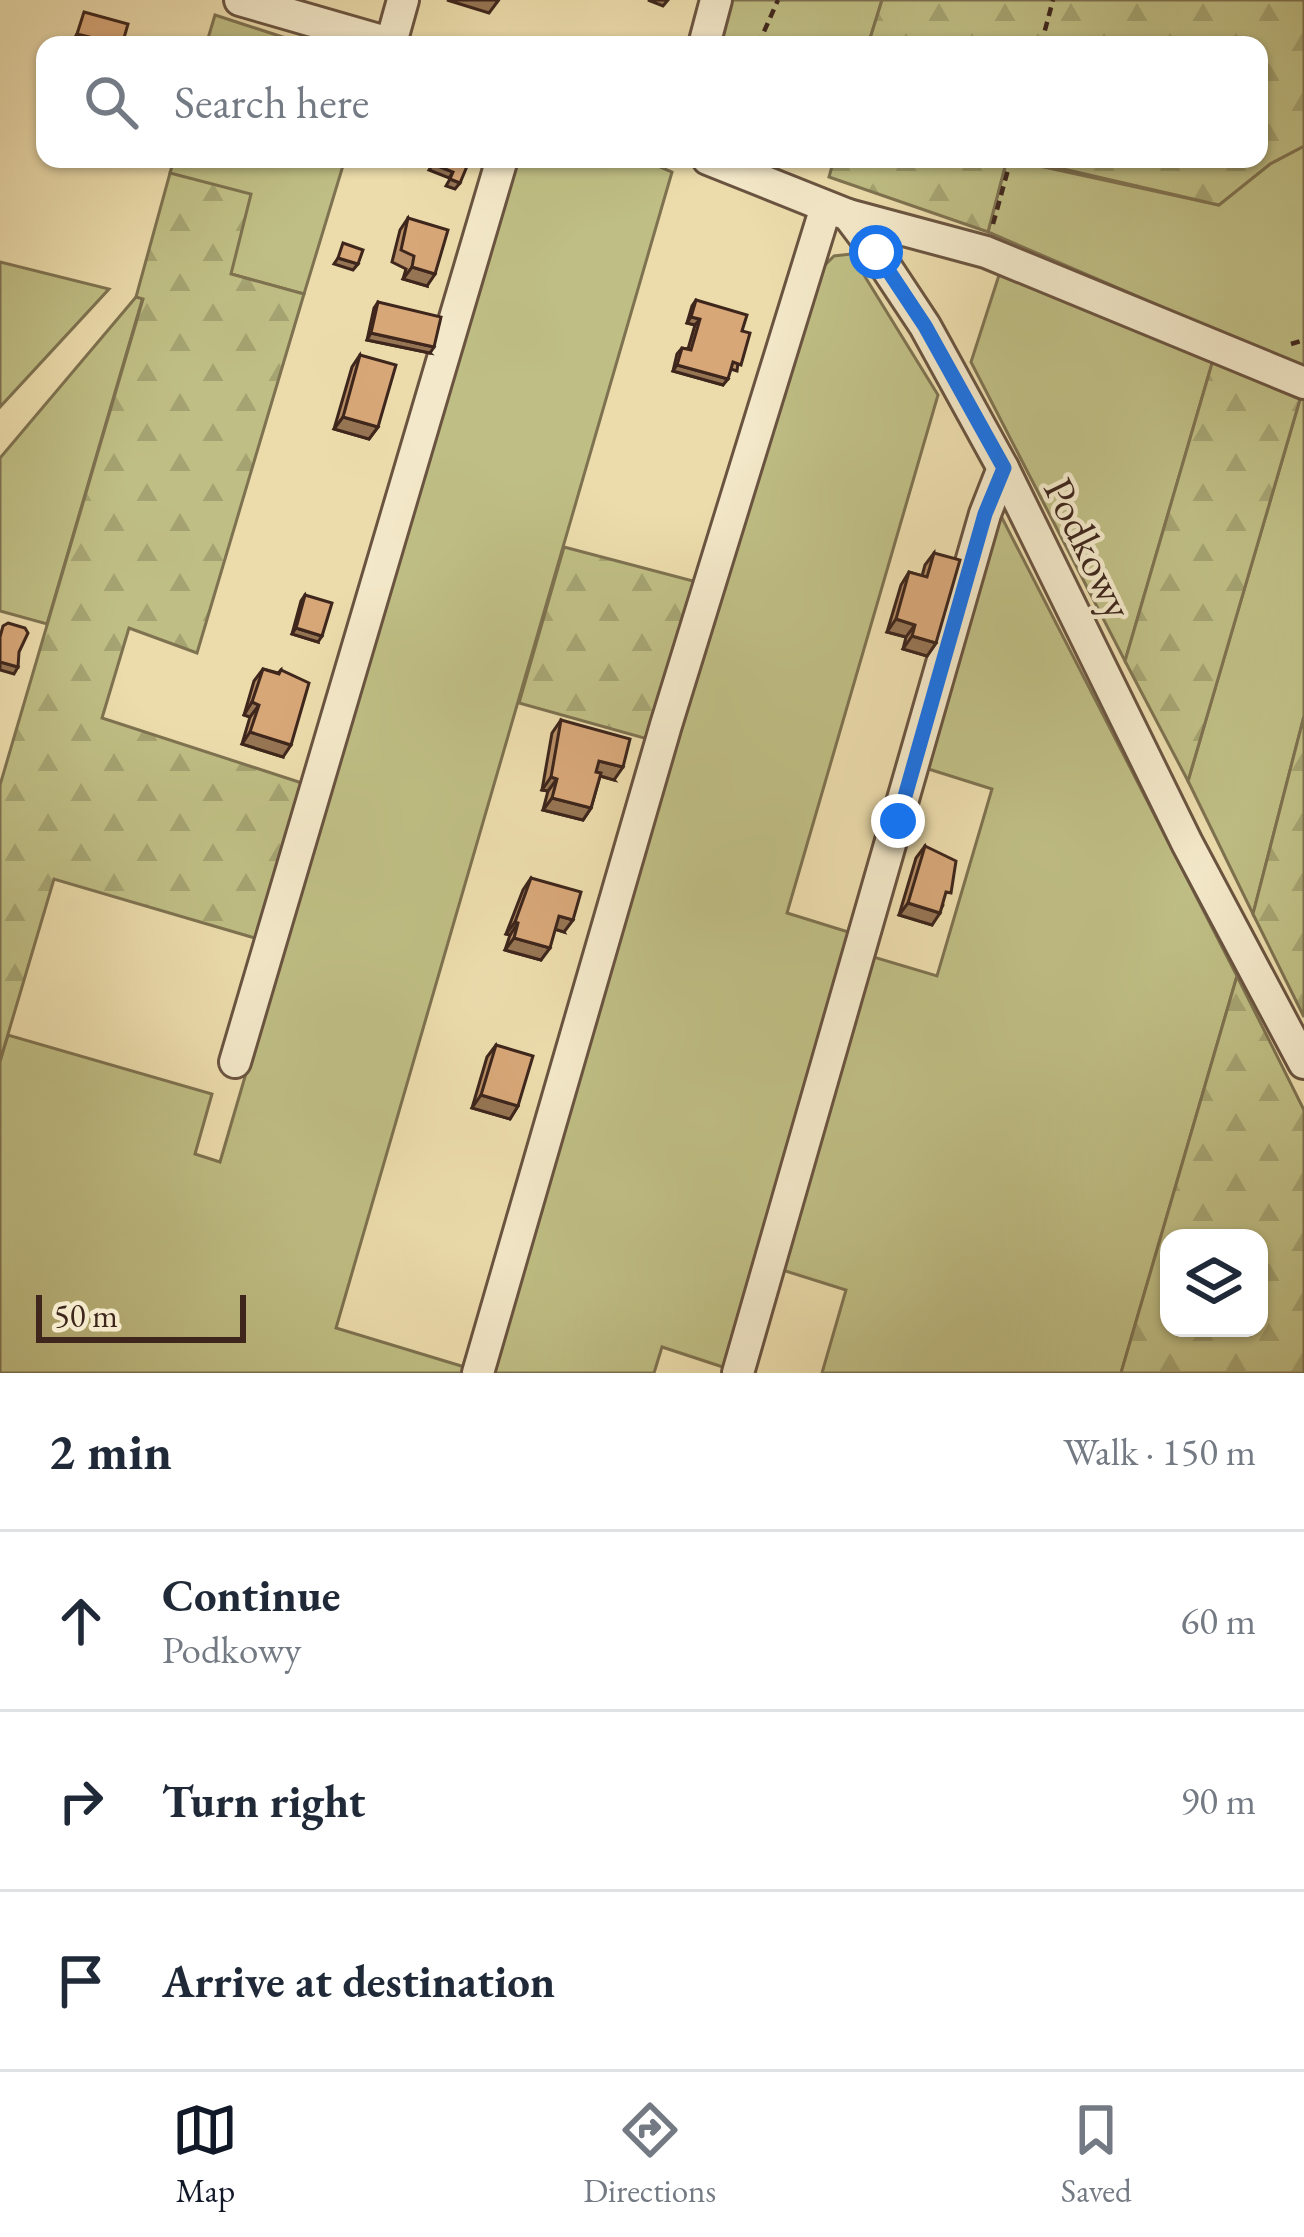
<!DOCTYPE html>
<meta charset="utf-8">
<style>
:root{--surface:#fff;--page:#f2f2f3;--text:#1f2937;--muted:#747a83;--line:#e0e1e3;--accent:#111827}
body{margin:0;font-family:"EB Garamond",serif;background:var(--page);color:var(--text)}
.controls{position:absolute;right:36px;bottom:36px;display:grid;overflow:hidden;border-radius:24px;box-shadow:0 3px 9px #0004}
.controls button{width:108px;height:108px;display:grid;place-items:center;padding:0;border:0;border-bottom:3px solid var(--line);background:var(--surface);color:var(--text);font:60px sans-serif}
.scale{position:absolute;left:36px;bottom:30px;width:210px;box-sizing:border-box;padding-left:12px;border:6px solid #3e261c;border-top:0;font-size:33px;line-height:42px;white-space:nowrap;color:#3e261c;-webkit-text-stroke:9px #f3e8c9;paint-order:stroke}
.stop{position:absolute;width:36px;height:36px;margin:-27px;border:9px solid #1a73e8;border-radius:50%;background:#fff}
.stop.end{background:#1a73e8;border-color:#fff;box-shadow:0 3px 12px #0008}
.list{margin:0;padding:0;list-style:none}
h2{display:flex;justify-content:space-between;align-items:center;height:156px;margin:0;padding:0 48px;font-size:51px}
h2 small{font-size:39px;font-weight:400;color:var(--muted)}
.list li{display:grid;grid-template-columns:78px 1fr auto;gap:36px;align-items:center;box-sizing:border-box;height:180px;padding:0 48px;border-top:3px solid var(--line)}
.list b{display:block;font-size:45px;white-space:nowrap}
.list p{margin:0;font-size:39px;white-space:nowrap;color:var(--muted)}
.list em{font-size:39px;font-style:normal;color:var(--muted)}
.icon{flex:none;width:66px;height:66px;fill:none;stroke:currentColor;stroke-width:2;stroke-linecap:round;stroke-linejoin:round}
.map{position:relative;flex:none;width:1304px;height:1373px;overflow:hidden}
.search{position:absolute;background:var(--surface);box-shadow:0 3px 9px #0004;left:36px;right:36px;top:36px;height:132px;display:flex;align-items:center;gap:30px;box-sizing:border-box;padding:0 42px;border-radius:24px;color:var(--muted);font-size:45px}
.sheet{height:696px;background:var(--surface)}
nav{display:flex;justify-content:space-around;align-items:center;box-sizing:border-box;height:168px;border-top:3px solid var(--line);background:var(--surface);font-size:33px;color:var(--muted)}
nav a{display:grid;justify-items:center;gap:6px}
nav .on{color:var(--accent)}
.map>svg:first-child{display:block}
.green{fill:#bfbe84;stroke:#7e7250;stroke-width:3}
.forest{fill:url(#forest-firs);stroke:#7e7250;stroke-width:3;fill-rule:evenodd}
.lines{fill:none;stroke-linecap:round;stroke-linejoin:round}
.minor-casing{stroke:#6a5440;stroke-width:36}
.path{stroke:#3e261c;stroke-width:4.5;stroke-dasharray:9 6;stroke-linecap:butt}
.minor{stroke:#f3e8c9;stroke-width:30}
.wall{fill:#b99067;stroke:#3e261c;stroke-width:3}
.shaded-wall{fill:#967554;stroke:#3e261c;stroke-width:3}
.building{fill:#d7a778;stroke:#3e261c;stroke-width:3}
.route{stroke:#1a73e8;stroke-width:15}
.labels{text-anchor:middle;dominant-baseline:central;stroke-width:9;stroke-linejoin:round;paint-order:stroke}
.street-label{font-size:42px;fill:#3e261c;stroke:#f3e8c9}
</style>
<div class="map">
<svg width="1304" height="1373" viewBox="0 0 1304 1373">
<defs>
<pattern id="forest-firs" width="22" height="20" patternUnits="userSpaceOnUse" patternTransform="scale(3)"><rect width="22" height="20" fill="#bfbe84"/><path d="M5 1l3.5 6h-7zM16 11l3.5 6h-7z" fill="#a5a371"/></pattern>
</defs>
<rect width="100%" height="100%" fill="#ecdcac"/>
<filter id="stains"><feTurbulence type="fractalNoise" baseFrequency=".00167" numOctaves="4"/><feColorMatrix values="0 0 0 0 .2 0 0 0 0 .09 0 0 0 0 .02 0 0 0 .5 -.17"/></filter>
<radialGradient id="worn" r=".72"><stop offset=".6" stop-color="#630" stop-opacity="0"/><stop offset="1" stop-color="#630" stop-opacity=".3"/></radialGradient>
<!-- green -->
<g class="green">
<polygon points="722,0 882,0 868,45 709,45"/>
<polygon points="215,15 295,41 308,45 206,45"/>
<polygon points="1304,146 1304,368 988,232 1007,159 1218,205 1270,164"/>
<polygon points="174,159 345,159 304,294 231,274 170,173"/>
<polygon points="514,159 642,159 672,172 336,1328 468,1368 466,1373 0,1373 0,1061 8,1035 212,1094 195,1154 220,1162"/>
<polygon points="851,254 938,395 787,913 858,935 732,1370 662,1347 654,1373 486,1373 822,268 834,256"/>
<polygon points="0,262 109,289 0,407"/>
<polygon points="1000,272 1213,360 1125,661 971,362"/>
<polygon points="136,297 143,297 47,624 0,611 0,458"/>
<polygon points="1301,396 1304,397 1304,716 1253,914 1188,781"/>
<polygon points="997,508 1237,976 1121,1373 822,1373 846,1290 776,1268 867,955 937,976 992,789 922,767"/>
</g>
<!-- forest -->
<g class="forest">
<polygon points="882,0 1304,0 1304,146 1270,164 1219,205 1020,159 1259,159 1259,45 868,45"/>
<polygon points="834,159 1007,159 988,232 829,177"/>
<polygon points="170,173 251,194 231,274 304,294 197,653 129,628 102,718 305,784 258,939 54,879 0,1061 0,785 143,299 136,297"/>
<polygon points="1213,360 1301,396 1188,781 1125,661"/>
<polygon points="564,547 697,582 651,740 519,703"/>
<polygon points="1304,716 1304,1017 1253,914"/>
<path d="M1237,976L1304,1110V1373H1121ZM1169,1238H1259V1328H1169Z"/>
</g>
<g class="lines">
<!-- minor casing -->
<g class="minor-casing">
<g id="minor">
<polyline points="240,0 396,45"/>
<polyline points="391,43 403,0"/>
<polyline points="704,45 716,0"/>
<polyline points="708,159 848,215 876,252 925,326 1003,468 1187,843 1304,1063"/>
<polyline points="848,215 986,252 1304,383"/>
<polyline points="235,1062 502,159"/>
<polyline points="478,1373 666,725 826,207"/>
<polyline points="738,1373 985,514 1003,468"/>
</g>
</g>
<!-- path -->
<g class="path">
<polyline points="758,45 778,0"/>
<polyline points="1041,45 1053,0"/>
<polyline points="993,224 1011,159"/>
<polyline points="1291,344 1304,340"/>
</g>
<!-- minor -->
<use href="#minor" class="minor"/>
</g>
<!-- wall -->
<g class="wall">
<polygon points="408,218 427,286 403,279 406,269 392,262 400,230"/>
<polygon points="696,300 742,331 737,371 731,369 723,385 673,371 677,354 682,348 688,349 695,325 687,323 692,306"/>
<polygon points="378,302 430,353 367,340 374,308"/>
<polygon points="360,355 378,427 369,439 334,429 352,367"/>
<polygon points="934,553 936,643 927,656 903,649 906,637 887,632 901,585 909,572 922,576 925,565"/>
<polygon points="305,595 318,642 292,634 301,601"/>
<polygon points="263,669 278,673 281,670 283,757 242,744 250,717 244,715 254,681"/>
<polygon points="561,720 614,780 600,776 591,808 583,820 543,810 548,791 542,790 552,733"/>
<polygon points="925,846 943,905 932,925 899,915 916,858"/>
<polygon points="531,878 564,932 555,929 541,960 505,950 510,935 506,934 523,890"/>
<polygon points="496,1045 518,1106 510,1119 472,1108 487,1057"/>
</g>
<!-- shaded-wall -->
<g class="shaded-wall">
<polygon points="447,0 495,0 498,1 489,13"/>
<polygon points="648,0 668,0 663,6"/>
<polygon points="77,34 118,45 92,45 73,40"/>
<polygon points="433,164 453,172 449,178 429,170"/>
<polygon points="450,179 460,183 455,189 446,186"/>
<polygon points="338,258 358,264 353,270 334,264"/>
<polygon points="412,267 435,274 427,286 403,279"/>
<polygon points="691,317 700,319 695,325 687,323"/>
<polygon points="371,333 434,347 430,353 367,340"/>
<polygon points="677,365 728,379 723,385 673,371"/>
<polygon points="343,417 378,427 369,439 334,429"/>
<polygon points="896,619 915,625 906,637 887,632"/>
<polygon points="296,628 322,636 318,642 292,634"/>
<polygon points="912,636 936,643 927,656 903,649"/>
<polygon points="0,662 18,667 14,674 0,670"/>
<polygon points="252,702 259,705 250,717 244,715"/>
<polygon points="250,732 291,745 283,757 242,744"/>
<polygon points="599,761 623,767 614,780 590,773"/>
<polygon points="551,777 557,779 548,791 542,790"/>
<polygon points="552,798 591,808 583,820 543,810"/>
<polygon points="908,903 940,913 932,925 899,915"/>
<polygon points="559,916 573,920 564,932 551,928"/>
<polygon points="515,922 518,923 510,935 506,934"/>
<polygon points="514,938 550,948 541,960 505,950"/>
<polygon points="481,1095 518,1106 510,1119 472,1108"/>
</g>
<!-- building -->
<g class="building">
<polygon points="84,12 128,24 122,45 77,34"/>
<polygon points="435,159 470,159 460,183 450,179 453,172 433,164"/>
<polygon points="408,218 448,230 435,274 412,267 414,256 401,250"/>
<polygon points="343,243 363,250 358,264 338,258"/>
<polygon points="696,300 747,315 742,331 750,333 741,365 733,362 728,379 677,365 682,348 691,350 700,319 691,317"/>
<polygon points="378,302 441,317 434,347 371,333"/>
<polygon points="360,355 396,365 378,427 343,417"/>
<polygon points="934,553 960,560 936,643 912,636 915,625 896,619 909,572 927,577"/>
<polygon points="305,595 332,603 322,636 296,628"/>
<polygon points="8,623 25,628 28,633 19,652 18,667 0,662 0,637 3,626"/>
<polygon points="263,669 279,674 281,670 309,683 291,745 250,732 259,705 252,702"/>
<polygon points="561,720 630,739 623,767 599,761 596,772 601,773 591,808 552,798 557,779 551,777"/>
<polygon points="925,846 956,861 951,893 946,892 940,913 908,903"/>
<polygon points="531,878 581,892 573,920 559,916 550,948 514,938 518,923 515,922"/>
<polygon points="496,1045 533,1056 518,1106 481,1095"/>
</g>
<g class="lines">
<!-- route -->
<polyline class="route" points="876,252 925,326 1004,468 985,514 898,821"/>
</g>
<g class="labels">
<!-- street labels -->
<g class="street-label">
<text transform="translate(1089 548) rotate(64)">Podkowy</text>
</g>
</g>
<rect width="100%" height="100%" filter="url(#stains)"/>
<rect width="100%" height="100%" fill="url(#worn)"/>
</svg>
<div class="controls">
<button><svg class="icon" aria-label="layers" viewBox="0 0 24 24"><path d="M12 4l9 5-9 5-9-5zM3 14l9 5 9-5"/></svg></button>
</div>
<div class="scale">50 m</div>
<div class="stop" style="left:876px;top:252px"></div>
<div class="stop end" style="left:898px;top:821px"></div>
<div class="search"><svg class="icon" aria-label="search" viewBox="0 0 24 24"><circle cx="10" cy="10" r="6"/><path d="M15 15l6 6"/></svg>Search here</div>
</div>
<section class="sheet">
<h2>2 min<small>Walk · 150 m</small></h2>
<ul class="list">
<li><svg class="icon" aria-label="ahead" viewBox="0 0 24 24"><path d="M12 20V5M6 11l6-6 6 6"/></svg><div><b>Continue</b><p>Podkowy</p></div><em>60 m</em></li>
<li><svg class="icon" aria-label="right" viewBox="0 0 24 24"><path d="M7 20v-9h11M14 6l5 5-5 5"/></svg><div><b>Turn right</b></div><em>90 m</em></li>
<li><svg class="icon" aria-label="arrive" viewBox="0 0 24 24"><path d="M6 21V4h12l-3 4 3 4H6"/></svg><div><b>Arrive at destination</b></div></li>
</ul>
</section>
<nav>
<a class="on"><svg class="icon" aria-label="map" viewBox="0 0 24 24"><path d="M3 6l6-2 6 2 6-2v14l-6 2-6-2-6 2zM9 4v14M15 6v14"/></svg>Map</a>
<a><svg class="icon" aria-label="directions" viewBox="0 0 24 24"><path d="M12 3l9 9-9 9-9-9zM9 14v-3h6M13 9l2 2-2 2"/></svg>Directions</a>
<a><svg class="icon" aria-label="saved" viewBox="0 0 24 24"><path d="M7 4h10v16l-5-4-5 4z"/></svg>Saved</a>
</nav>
